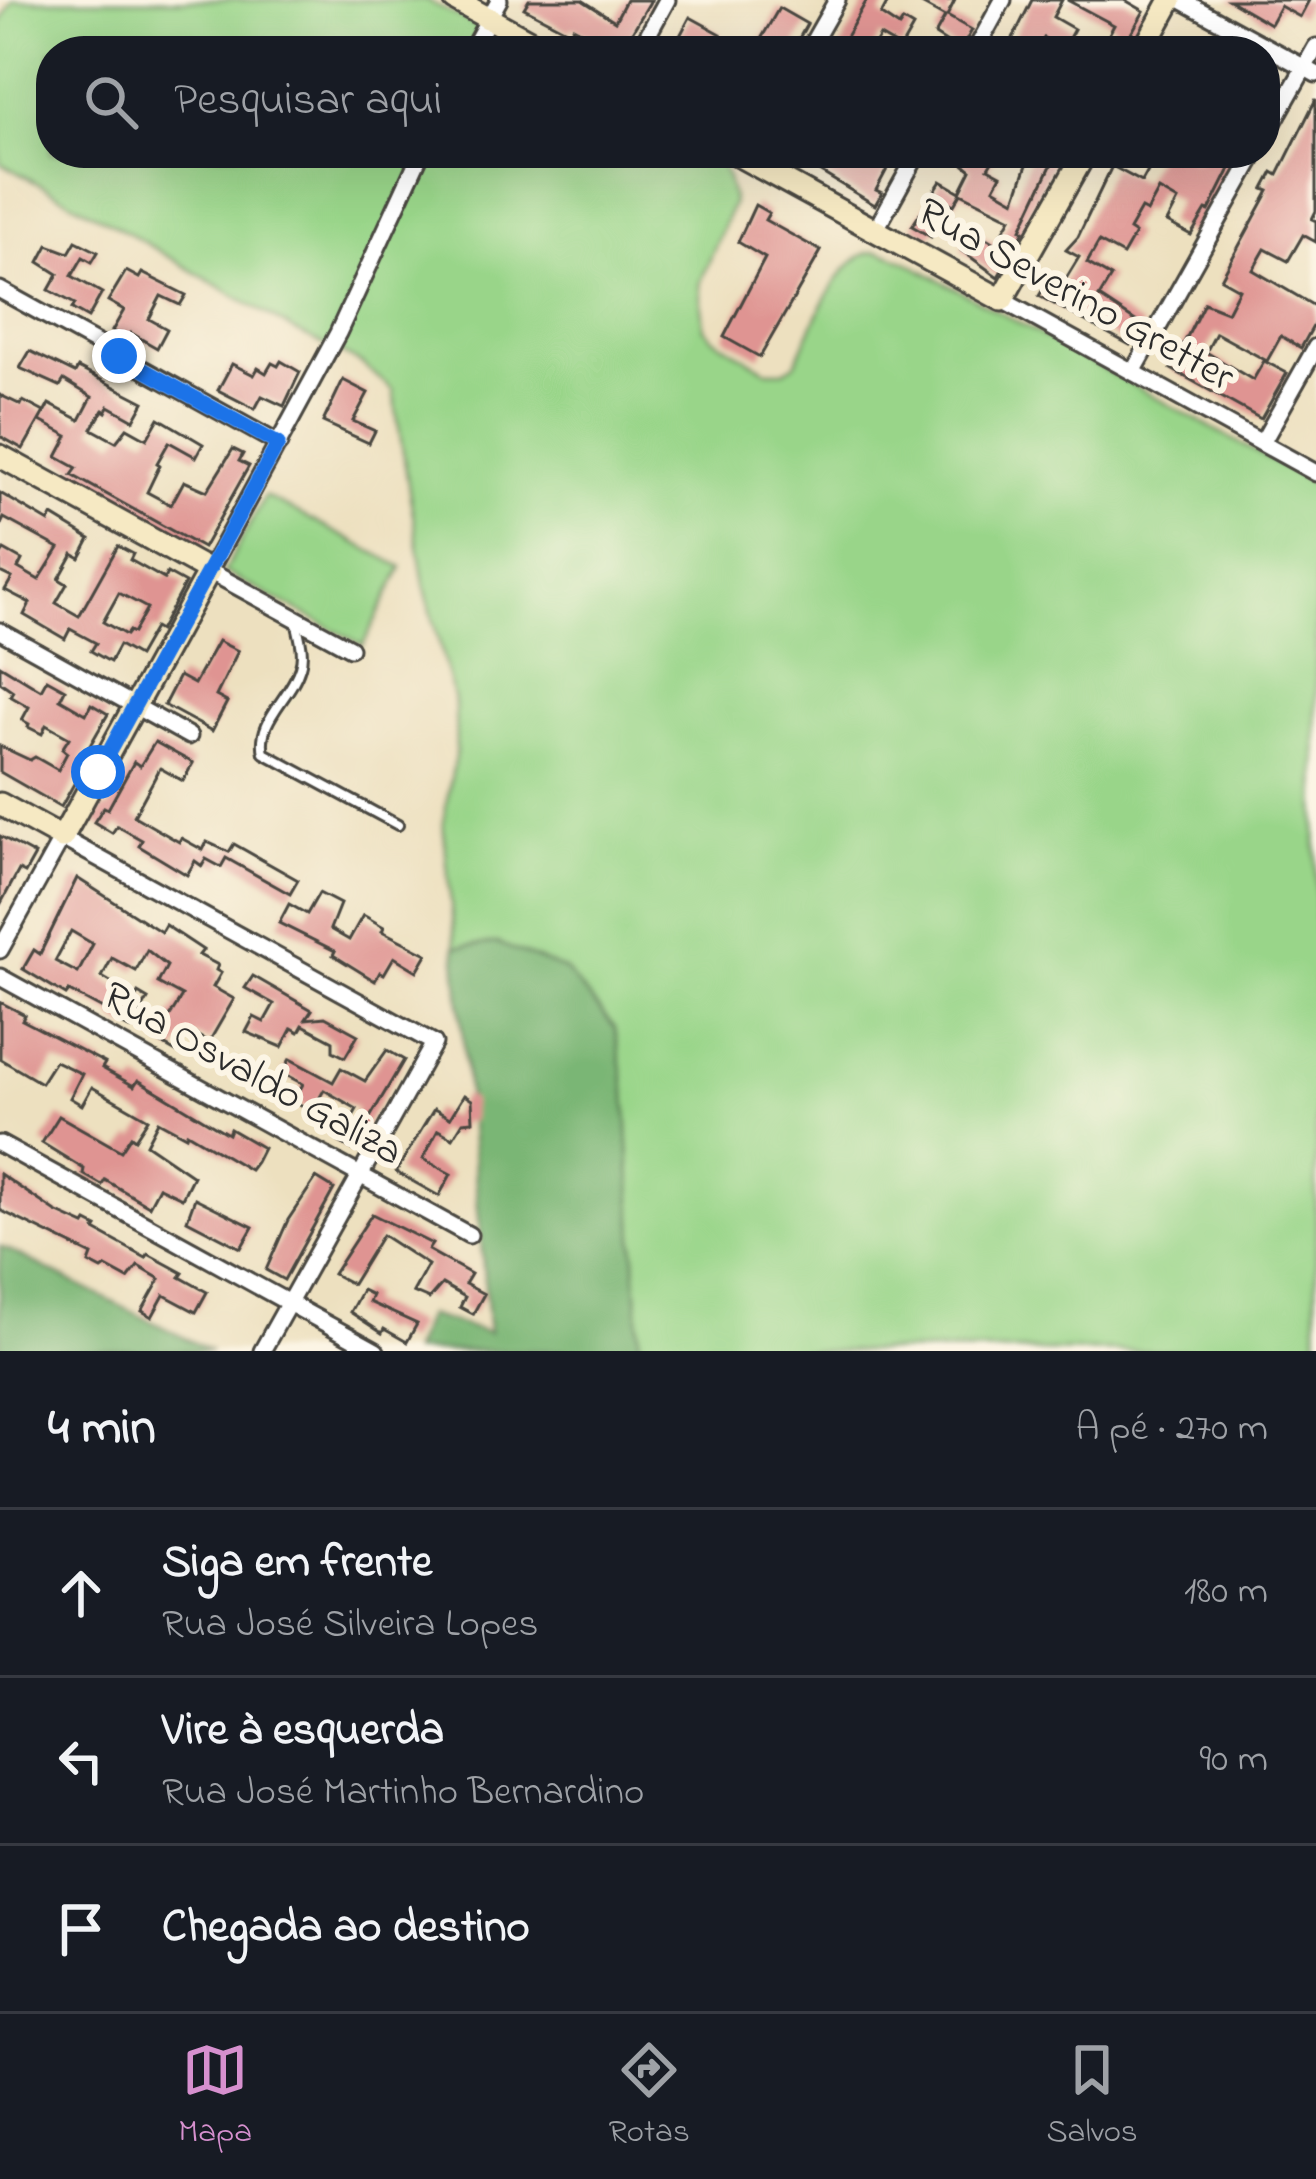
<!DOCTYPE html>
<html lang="pt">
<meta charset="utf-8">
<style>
:root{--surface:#171b24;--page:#20242c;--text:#f1f3f6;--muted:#9ea1a6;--line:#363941;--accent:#d690ce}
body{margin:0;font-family:"Indie Flower",sans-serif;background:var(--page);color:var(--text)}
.stop{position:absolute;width:36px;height:36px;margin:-27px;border:9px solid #1a73e8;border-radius:50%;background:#fff}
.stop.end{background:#1a73e8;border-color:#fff;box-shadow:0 3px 12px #0008}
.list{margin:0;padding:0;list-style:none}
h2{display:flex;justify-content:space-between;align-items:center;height:156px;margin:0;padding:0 48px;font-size:51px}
h2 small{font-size:39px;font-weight:400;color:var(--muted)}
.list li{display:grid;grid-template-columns:78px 1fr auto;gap:36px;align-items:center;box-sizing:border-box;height:168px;padding:0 48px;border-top:3px solid var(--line)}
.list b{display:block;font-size:45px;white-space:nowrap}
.list p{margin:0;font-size:39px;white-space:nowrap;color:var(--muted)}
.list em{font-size:39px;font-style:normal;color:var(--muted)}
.icon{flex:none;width:66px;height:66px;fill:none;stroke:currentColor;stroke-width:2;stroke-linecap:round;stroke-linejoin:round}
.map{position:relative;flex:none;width:1316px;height:1351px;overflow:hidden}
.search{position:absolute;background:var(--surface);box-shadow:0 12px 48px #0002;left:36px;right:36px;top:36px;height:132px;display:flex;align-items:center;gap:30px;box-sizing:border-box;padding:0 42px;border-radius:48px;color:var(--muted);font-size:45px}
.sheet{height:660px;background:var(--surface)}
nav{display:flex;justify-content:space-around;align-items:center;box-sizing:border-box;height:168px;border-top:3px solid var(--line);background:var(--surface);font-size:33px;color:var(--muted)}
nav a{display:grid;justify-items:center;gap:6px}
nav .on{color:var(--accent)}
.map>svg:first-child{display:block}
.green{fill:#99d589;stroke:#62805a;stroke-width:3}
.forest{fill:#7ab675;stroke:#527050;stroke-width:3}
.building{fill:#df9492;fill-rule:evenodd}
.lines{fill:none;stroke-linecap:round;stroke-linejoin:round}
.lane-casing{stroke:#484641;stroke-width:14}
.street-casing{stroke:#484641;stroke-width:21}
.secondary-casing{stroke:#484641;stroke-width:27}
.lane{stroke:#fff;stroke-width:8}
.street{stroke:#fff;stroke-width:15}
.secondary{stroke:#f6e9c3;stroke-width:21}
.route{stroke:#1a73e8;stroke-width:15}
.labels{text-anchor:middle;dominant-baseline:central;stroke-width:12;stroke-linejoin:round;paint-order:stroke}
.street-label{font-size:42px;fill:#2b2b2b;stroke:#fcf5e5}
</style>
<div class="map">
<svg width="1316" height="1351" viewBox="0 0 1316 1351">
<rect width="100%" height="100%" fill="#fcf5e5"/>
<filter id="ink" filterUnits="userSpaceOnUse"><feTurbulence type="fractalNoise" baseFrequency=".00833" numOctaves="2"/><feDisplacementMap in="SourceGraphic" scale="24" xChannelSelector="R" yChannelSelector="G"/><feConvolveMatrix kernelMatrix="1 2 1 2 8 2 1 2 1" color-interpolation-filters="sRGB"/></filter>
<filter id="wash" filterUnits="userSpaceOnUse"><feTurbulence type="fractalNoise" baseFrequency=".004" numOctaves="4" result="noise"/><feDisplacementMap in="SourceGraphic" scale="48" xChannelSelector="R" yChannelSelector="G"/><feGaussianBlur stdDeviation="2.7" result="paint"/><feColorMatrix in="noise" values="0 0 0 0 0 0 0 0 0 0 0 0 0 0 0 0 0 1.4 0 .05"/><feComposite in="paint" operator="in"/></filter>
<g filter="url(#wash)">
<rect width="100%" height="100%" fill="#ede0bf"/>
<!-- green -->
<g class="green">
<path d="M13,0H426L524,51H51V153H715L726,175L733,202L700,284L704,328L713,338L768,371H784L795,364C810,334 839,248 879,252C888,253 899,259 907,262L1316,485V1351H640L626,1093L497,943L455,947L443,822L456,751L455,704L424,584L393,390L361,363L295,331L108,221L0,163V24Z"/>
<polygon points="265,496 402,567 363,645 224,572"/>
</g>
<!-- forest -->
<g class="forest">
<polygon points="497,943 565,970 615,1028 626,1093 640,1351 412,1351 427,1315 489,1333 455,947"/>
<polygon points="0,1246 211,1351 0,1351"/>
</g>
<g id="blocks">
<!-- building -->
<g class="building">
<polygon points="529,0 582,0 615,21 626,0 651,0 621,51 597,51 601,42 573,27 570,32 524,8"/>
<polygon points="867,0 889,0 881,15 899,27 903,21 913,27 901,48 880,36 871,51 838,51"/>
<polygon points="914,0 955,0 947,16 972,30 960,51 935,35 945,17"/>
<polygon points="1032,0 1062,0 1053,17 1074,29 1063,49 1044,38 1037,51 1019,51 1009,46"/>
<polygon points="1067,0 1125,0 1144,11 1128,39 1131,41 1127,51 1100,51 1114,25"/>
<polygon points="1229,0 1309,0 1300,17 1280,6 1270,24"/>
<polygon points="779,8 807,24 792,51 754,51"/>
<polygon points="690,17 721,34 711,51 682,51 674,47"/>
<polygon points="1316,99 1316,211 1312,219 1316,221 1316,242 1303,235 1288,261 1265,249 1253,270 1316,307 1316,321 1301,348 1281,336 1267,361 1216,333 1206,352 1253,380 1264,361 1287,373 1261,419 1171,369 1204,303 1227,312 1239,289 1221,279 1269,191 1264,189 1273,172 1278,175"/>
<polygon points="789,153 888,153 894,156 876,190 882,193 875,205"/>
<polygon points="950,153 987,153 994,158 988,168 1001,175 994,188 1015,200 1031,153 1057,153 1021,229 1024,231 998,277 961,250 973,230 996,244 1011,218 961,193 954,205 950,203 931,237 912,226 941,181 960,192 971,170"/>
<polygon points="1158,153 1181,153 1195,161 1197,157 1202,160 1206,153 1238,153 1209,211 1206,210 1191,235 1167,222 1178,201 1159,190 1147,212 1141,209 1129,230 1135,234 1123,255 1099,242 1087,263 1111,277 1099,297 1143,326 1130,345 1039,296 1050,278 1062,285 1079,257 1066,250 1078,237 1112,166 1142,182"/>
<polygon points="755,205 769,213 765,220 821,251 760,357 724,337 765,258 738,242"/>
<polygon points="76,241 98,252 92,262 83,257 72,276 102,293 88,318 72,309 75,304 49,290 58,274 39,262 48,245 69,253"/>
<polygon points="126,271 139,278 142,273 186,295 180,305 161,296 149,319 167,329 157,348 131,333 127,340 112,331 124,310 108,301"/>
<polygon points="30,351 75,373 78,368 144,402 134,420 109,406 106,412 103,410 92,429 116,442 127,428 147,439 159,418 203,444 196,457 169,442 157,463 160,465 147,492 171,505 184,481 207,491 233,449 243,454 239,461 249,466 203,548 72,475 77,468 57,457 68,436 40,421 49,404 80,420 92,397 64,380 60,386 20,368"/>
<polygon points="281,361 300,372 284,406 262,396 255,409 218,390 232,364 254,375 258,368 266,373 272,363 278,366"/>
<polygon points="343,380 368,393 353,421 375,431 369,443 323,422"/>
<polygon points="0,395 21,405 23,401 44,412 23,449 0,436"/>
<path d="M0,493L49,522L52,516L90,539L80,558L73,554L59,579L67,584L56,603L79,616L118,546L133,554L130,560L164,579L167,573L185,583L159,631L154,628L138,656L119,645L110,662L91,651L96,643L70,629L65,639L24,615L30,603L5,590L12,578L0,572V556L4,550L22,560L18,568L39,580L59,548L4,518L0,527ZM119,593L147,608L133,633L129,631L126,635L103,622Z"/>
<polygon points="218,641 238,651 216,696 227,702 212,731 164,705 179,676 194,684"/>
<polygon points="0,665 41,690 47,679 65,689 60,699 86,714 91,704 108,714 81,761 85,764 61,807 0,772 0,746 30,760 35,757 58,770 67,753 62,749 69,738 46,725 42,734 28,727 29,724 22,720 29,707 10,696 13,691 0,682"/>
<polygon points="155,742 193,763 183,781 160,768 134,816 179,842 181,838 203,850 207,842 229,852 234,844 298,880 290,894 226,858 221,867 206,859 202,866 195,861 187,875 139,846 142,840 117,826 112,833 94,822 104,807 108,809 134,762 140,766"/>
<polygon points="0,836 35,855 25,873 19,870 0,905"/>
<path d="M77,878L161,932L165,925L203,950L199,955L218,965L216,970L221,973L213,987L234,999L209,1042L196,1035L193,1040L185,1036L176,1052L155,1040L182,996L158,983L167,966L147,950L136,971L112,958L102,977L136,997L138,993L148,999L131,1029L115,1021L112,1014L69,991L66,995L23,969L34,950L40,954ZM71,931L93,944L78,973L55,961Z"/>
<polygon points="319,893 340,904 330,929 349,940 363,915 384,927 382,931 427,954 417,971 394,957 384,974 380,972 375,981 333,955 335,951 279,923 289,904 307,914"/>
<polygon points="253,976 312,1010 306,1019 325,1017 358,1035 345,1057 333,1051 333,1041 303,1025 299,1032 292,1028 282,1047 246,1032 254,1017 264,1022 274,1004 245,988"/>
<polygon points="0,1002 25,1015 22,1020 105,1063 102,1068 134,1086 138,1080 228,1134 230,1129 263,1148 256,1162 250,1170 187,1133 186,1136 158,1121 146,1144 193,1176 182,1198 159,1187 149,1206 105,1180 102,1185 83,1174 84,1169 42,1143 59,1116 121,1151 131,1136 135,1139 148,1119 92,1087 82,1105 70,1098 82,1074 55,1061 41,1083 0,1059"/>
<polygon points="387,1050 404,1060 362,1131 367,1134 357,1152 339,1142 357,1109 324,1090 312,1111 294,1101 303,1084 282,1073 290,1059 333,1082 341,1068 365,1081"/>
<polygon points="464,1095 472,1100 473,1121 463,1122 453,1138 438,1130 423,1159 451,1174 439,1196 396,1172 434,1109 450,1118"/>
<polygon points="0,1174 56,1212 85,1225 87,1222 97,1227 95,1230 146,1258 148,1254 183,1273 180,1277 207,1292 196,1312 164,1295 152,1317 142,1311 160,1279 138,1266 128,1279 106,1267 102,1270 89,1263 92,1255 0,1210"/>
<polygon points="316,1178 334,1189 284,1280 266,1270 288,1220"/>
<polygon points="195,1198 253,1227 241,1248 187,1220"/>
<polygon points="372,1214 432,1244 428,1250 471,1274 465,1284 484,1294 473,1314 460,1307 465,1297 442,1284 429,1299 413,1292 428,1265 382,1235 352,1284 333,1274"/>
<polygon points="362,1290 372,1295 369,1302 417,1324 407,1342 384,1329 382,1333 350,1312"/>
</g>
</g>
</g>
<g filter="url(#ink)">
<use href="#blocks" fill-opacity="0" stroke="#484641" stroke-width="3"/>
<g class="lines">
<!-- lane casing -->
<g class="lane-casing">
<path id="lane" d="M296,620C299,636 305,652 300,667C291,698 256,720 264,753L398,825"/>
</g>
<!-- street casing -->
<g class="street-casing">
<g id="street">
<polyline points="1181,0 1316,74"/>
<polyline points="471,51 499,0"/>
<polyline points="639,51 667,0"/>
<polyline points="808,51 837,0"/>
<polyline points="975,51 1003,0"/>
<polyline points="1265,137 1316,47"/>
<polyline points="875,231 918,153"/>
<polyline points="0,290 279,444"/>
<polyline points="1002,300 1316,473"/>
<polyline points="1133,372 1256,153"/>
<polyline points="1262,443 1316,347"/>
<polyline points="0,631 189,736"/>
<polyline points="350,648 209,571 338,333 421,153"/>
<polyline points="0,950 62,838 434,1043 262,1351"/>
<polyline points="0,977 469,1235"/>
<polyline points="0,1144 376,1351"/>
</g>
</g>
<!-- secondary casing -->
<g class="secondary-casing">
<g id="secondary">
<polyline points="455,0 548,51"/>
<polyline points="1143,51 1171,0"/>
<polyline points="734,153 1002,300 1085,153"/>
<polyline points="0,456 209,571 62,838 0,804"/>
</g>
</g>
<!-- lane -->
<use href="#lane" class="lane"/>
<!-- street -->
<use href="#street" class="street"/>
<!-- secondary -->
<use href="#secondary" class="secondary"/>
</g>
</g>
<g class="lines" filter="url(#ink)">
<!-- route -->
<polyline class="route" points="98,772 278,444 119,356"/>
</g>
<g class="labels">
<!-- street labels -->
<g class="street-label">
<text transform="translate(1075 296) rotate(29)">Rua Severino Gretter</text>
<text transform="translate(252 1075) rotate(29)">Rua Osvaldo Galiza</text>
</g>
</g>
</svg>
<div class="stop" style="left:98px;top:772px"></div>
<div class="stop end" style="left:119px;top:356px"></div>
<div class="search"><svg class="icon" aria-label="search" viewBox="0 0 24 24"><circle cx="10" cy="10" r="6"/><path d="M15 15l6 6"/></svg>Pesquisar aqui</div>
</div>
<section class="sheet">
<h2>4 min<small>A pé · 270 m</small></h2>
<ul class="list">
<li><svg class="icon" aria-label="ahead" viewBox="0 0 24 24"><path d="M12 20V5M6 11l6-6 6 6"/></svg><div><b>Siga em frente</b><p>Rua José Silveira Lopes</p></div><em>180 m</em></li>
<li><svg class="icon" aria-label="left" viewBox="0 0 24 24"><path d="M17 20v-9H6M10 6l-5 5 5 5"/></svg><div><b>Vire à esquerda</b><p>Rua José Martinho Bernardino</p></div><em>90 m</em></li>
<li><svg class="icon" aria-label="arrive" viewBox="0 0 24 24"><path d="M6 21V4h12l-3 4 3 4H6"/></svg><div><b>Chegada ao destino</b></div></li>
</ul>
</section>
<nav>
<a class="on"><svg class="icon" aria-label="map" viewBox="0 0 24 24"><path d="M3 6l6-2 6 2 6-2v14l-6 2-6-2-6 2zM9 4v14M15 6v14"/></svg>Mapa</a>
<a><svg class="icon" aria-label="directions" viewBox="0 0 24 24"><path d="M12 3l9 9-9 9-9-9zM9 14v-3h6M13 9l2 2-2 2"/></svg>Rotas</a>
<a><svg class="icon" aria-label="saved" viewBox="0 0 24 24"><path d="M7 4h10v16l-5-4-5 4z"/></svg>Salvos</a>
</nav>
